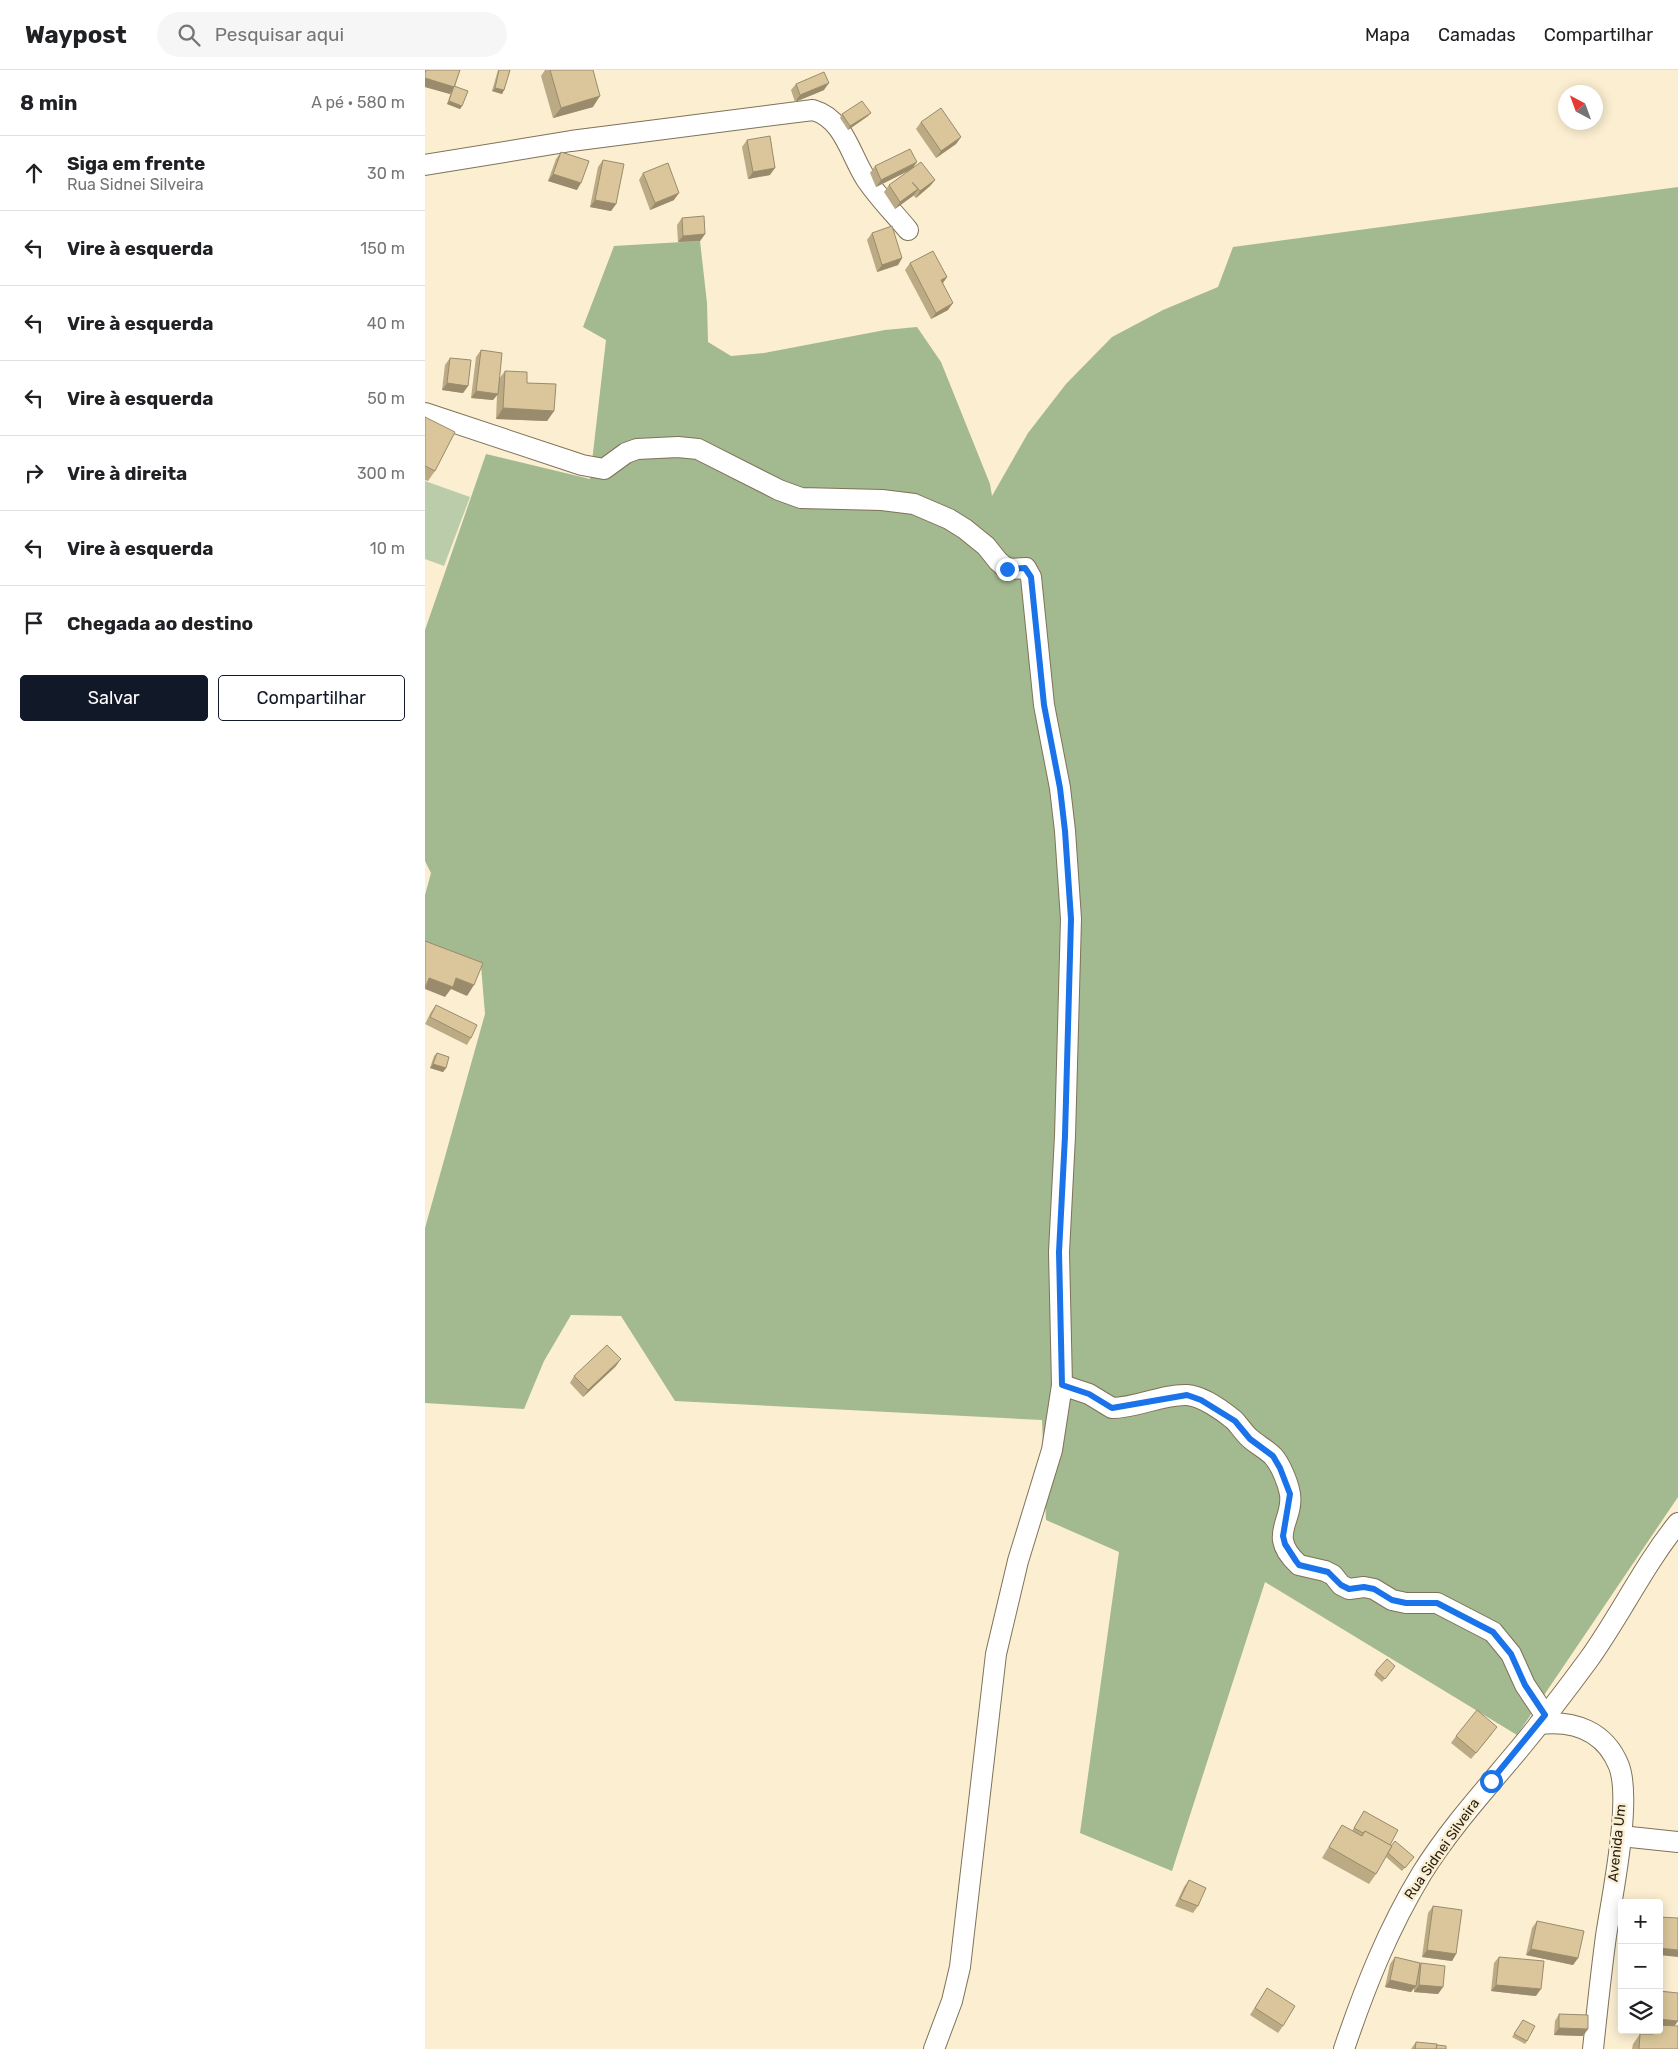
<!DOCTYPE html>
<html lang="pt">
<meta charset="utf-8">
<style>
:root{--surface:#fff;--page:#f6f6f6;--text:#202124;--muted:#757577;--line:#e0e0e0;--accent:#111827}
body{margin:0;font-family:Rubik,sans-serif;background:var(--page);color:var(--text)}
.controls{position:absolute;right:15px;bottom:15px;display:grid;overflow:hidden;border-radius:5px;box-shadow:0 2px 12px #0003}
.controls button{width:45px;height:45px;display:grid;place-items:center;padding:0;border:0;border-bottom:1px solid var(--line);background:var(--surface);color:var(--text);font:25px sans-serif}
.compass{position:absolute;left:1133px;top:15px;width:45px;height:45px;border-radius:50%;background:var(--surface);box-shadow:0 2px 12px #0003;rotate:319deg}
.stop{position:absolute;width:15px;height:15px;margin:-11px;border:4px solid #1a73e8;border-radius:50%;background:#fff}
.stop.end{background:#1a73e8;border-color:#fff;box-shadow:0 1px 5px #0008}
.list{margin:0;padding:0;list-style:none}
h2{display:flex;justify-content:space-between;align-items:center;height:65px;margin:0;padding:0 20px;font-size:21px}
h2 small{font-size:16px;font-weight:400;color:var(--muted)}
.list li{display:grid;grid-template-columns:32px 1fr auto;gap:15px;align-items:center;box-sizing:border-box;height:75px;padding:0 20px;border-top:1px solid var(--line)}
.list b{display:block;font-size:19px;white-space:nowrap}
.list p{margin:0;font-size:16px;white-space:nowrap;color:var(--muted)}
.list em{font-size:16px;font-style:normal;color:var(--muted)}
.actions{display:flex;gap:10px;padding:15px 20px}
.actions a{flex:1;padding:11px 0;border:1px solid var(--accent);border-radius:5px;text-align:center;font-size:18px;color:var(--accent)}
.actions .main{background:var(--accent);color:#fff}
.icon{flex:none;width:28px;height:28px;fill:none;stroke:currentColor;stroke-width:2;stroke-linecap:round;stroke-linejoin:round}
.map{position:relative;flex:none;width:1253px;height:1979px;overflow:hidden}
header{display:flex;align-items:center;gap:30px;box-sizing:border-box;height:70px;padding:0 25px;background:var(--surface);border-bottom:1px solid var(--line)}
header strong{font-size:24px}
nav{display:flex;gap:28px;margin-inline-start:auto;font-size:18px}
.search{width:350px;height:45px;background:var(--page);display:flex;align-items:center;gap:12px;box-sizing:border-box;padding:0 18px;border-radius:28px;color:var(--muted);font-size:19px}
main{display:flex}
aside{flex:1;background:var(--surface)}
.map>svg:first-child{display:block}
.green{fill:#baccaa}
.forest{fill:#a3b990}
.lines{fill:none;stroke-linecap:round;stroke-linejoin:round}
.street-casing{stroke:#7e7258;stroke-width:22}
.street{stroke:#fff;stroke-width:20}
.wall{fill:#bbaa84}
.shaded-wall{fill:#998b6c}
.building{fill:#dac69a;stroke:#998b6c}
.route{stroke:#1a73e8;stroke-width:6}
.labels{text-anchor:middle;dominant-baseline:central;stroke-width:5;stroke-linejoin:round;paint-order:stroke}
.street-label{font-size:14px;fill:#272217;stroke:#fbeed1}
</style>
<header>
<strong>Waypost</strong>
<div class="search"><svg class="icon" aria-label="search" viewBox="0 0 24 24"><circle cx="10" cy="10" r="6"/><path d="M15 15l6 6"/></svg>Pesquisar aqui</div>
<nav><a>Mapa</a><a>Camadas</a><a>Compartilhar</a></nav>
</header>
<main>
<aside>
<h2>8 min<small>A pé · 580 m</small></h2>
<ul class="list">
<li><svg class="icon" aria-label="ahead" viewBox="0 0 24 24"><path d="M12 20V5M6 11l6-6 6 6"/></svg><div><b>Siga em frente</b><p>Rua Sidnei Silveira</p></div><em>30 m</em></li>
<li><svg class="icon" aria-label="left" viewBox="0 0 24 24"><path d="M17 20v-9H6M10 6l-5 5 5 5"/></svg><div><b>Vire à esquerda</b></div><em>150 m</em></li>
<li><svg class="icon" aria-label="left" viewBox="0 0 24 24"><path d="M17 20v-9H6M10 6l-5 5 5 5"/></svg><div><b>Vire à esquerda</b></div><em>40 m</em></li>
<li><svg class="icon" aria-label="left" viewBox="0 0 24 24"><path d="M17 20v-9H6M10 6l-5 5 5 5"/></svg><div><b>Vire à esquerda</b></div><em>50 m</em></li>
<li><svg class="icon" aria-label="right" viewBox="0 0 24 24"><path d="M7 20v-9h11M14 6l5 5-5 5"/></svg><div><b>Vire à direita</b></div><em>300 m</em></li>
<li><svg class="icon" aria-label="left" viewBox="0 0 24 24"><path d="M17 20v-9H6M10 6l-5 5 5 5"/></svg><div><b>Vire à esquerda</b></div><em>10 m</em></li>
<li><svg class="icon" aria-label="arrive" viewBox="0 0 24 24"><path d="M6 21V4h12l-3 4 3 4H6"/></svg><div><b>Chegada ao destino</b></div></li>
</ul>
<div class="actions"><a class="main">Salvar</a><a>Compartilhar</a></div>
</aside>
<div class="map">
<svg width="1253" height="1979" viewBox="0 0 1253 1979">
<rect width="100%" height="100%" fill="#fbeed1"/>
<!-- green -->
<polygon class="green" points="0,411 45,427 19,496 0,489"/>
<!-- forest -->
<polygon class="forest" points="1253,117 1253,1427 1092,1665 840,1512 747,1801 655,1763 694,1482 621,1450 617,1350 250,1331 196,1246 146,1245 119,1291 99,1339 0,1333 0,1158 60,944 56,896 0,873 0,825 6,803 0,791 0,560 61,384 165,409 181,270 158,257 189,176 275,171 282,233 283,272 306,286 339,283 460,260 492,257 516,292 565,414 567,426 603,363 641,314 687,267 738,240 793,217 808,177"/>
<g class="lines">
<!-- street casing -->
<g class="street-casing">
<g id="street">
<path d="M0,95L146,71L388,40C419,49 425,84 441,109C453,127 469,143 483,160"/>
<polyline points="0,343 157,395 179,399 201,383 212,379 253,377 273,379 354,420 376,428 457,430 489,434 524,449 540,459 561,476 573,491 582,499 601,498 606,507 619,635 635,718 640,761 646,849 640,1066 634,1182 637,1315 627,1380 593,1491 571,1584 535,1897 527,1931 509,1979"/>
<path d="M637,1315L664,1324L687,1338C712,1338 737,1324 762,1325C777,1326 798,1341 809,1350C815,1356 820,1365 827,1370C833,1375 842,1380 848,1386C856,1395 863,1413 865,1424C869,1452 841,1465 874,1495L900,1501L908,1505L916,1515L924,1519L939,1517L949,1519L967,1530L981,1533H1012L1068,1562L1086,1584L1100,1615L1120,1645"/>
<path d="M1114,1654C1149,1650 1180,1661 1194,1696C1207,1731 1187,1826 1181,1866C1176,1903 1172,1941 1168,1979"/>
<polyline points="1196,1766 1253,1772"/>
<path d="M919,1979C940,1917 963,1859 997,1803C1025,1758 1061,1719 1095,1678C1119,1649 1142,1619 1164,1589C1196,1544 1219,1495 1253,1453"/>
</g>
</g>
<!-- street -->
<use href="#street" class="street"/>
</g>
<!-- wall -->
<g class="wall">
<polygon points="0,0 35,0 30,17 37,36 35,39 22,34 26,22 25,24 0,17"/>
<polygon points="73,0 85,0 79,20 77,24 67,21"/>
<polygon points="120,0 168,0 168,37 128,48 116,6"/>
<polygon points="371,14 399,20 370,32 366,20"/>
<polygon points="417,44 443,46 423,60 415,48"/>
<polygon points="496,52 536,67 531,74 511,88 491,59"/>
<polygon points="322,70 345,105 323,109 317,77"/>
<polygon points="136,82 152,120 123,111 131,89"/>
<polygon points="178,90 191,134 186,141 165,137 173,97"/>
<polygon points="450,96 487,99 451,117 445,103"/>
<polygon points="218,103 249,130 225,140 214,110"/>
<polygon points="510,110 505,116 491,128 488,125 470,139 459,122 464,115"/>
<polygon points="257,148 280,164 275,171 253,172 252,155"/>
<polygon points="447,163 477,188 473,195 452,202 442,170"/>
<polygon points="485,193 522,207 518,213 523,240 506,249 480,200"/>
<polygon points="56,280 74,309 80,301 102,313 129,341 122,351 71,349 72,325 68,330 46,328 51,287"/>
<polygon points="25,288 43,316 38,323 17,320 20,295"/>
<polygon points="0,347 10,401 3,411 0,410"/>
<polygon points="11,935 46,968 42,975 0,954 6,942"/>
<polygon points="12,983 21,998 18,1002 5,998 9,986"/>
<polygon points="191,1296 158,1327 145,1313 149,1306"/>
<polygon points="970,1596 957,1612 949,1605 951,1601"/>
<polygon points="1067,1664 1046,1689 1026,1673 1031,1666"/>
<polygon points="939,1741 965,1775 989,1787 977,1801 961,1787 951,1804 944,1814 897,1788 910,1766 917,1755 927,1761"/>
<polygon points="764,1810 773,1836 768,1843 750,1836 759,1817"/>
<polygon points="1008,1836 1031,1884 1027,1891 997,1887 1003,1843"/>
<polygon points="1112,1851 1153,1888 1148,1895 1101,1885 1107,1858"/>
<polygon points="970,1887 996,1893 1018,1917 1013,1924 989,1922 989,1917 986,1922 960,1917 965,1894"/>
<polygon points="1074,1887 1111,1926 1066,1921 1069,1893"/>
<polygon points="842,1918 858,1956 853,1963 825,1945"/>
<polygon points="1134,1944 1163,1959 1158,1966 1129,1965 1130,1951"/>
<polygon points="1098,1950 1102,1971 1100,1974 1087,1967"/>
<polygon points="1249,1956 1253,1979 1207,1979 1208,1974 1215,1964 1222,1964 1225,1960 1234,1960"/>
<polygon points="991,1972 1011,1976 1021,1979 986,1979"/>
</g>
<!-- shaded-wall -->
<g class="shaded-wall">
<polygon points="0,8 29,17 25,24 0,17"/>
<polygon points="404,13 399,20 370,32 375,25"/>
<polygon points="70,18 79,20 77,24 67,21"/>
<polygon points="175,26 168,37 128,48 136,38"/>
<polygon points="24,31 37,36 35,39 22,34"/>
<polygon points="446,43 443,46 423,60 425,56"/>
<polygon points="536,67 531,74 511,88 516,81"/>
<polygon points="492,92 487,99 451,117 456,110"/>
<polygon points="350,98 345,105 323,109 328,102"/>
<polygon points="128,104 156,113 152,120 123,111"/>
<polygon points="510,110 505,116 491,128 495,121"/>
<polygon points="493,119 488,126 470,139 475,132"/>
<polygon points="254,123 249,130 225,140 230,133"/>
<polygon points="170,130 191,134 186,141 165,137"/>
<polygon points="280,164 275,171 253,172 258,166"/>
<polygon points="477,188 473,195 452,202 457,195"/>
<polygon points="522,207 517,214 516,210"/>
<polygon points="528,233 523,240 506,249 511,243"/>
<polygon points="22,313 43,316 38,323 17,320"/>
<polygon points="51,321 73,324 68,330 46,328"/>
<polygon points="78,338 129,341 122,351 71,349"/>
<polygon points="4,908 31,908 49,915 42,926 26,919 20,927 0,919"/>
<polygon points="8,994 21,998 18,1002 5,998"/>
<polygon points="196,1289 191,1296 158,1327 163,1320"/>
<polygon points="1234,1878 1253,1880 1253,1887 1234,1885"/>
<polygon points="1106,1879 1153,1888 1148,1895 1101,1885"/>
<polygon points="1002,1880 1031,1884 1027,1891 997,1887"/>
<polygon points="965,1910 991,1916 986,1922 960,1917"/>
<polygon points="994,1915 1018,1917 1013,1924 989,1922"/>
<polygon points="1071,1915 1116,1919 1111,1926 1066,1921"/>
<polygon points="1234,1949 1253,1951 1248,1958 1234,1957"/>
<polygon points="1134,1958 1163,1959 1158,1966 1129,1965"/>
</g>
<!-- building -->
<g class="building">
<polygon points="1,0 35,0 29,17 0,8 0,3"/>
<polygon points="74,0 85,0 79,20 70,18"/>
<polygon points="125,0 168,0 175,26 136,38"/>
<polygon points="399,2 404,13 375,25 371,14"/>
<polygon points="29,16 43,21 37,36 24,31"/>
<polygon points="437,31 446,43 425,56 417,44"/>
<polygon points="516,38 536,67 516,81 496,52"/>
<polygon points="345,66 350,98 328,102 322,70"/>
<polygon points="485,79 492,92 456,110 450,96"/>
<polygon points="136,82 164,91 156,113 128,104"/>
<polygon points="178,90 199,94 191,134 170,130"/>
<polygon points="496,92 510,110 495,121 487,112 493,119 475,132 464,115"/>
<polygon points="243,93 254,123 230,133 218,103"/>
<polygon points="279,146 280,164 258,166 257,148"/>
<polygon points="467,156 477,188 457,195 447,163"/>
<polygon points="508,181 522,207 516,210 528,233 511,243 485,193"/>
<polygon points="56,280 77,283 73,324 51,321"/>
<polygon points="25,288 46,290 43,316 22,313"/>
<polygon points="80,301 102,302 102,313 131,314 129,341 78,338"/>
<polygon points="0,347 30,362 10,401 0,396"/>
<polygon points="0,871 58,893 49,915 31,908 28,917 4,908 0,918"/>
<polygon points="11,935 52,955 46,968 5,947"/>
<polygon points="12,983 24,987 21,998 8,994"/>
<polygon points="182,1275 196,1289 163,1320 149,1306"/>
<polygon points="962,1589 970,1596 960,1609 951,1601"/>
<polygon points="1052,1640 1072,1657 1051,1683 1031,1666"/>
<polygon points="939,1741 973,1760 965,1775 940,1761 938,1763 929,1758"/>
<polygon points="917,1755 937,1766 940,1761 967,1776 951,1804 904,1777"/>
<polygon points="970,1771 989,1787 980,1798 963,1783 967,1776 966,1776"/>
<polygon points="764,1810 781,1818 773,1836 755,1829"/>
<polygon points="1008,1836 1037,1840 1031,1884 1002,1880"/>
<polygon points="1234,1847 1253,1848 1253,1880 1234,1878"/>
<polygon points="1112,1851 1159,1861 1153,1888 1106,1879"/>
<polygon points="970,1887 995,1893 991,1916 965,1910"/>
<polygon points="1074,1887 1119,1891 1116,1919 1071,1915"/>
<polygon points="996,1893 1020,1896 1018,1917 994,1915"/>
<polygon points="842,1918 870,1936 858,1956 830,1938"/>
<polygon points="1234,1921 1253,1923 1253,1951 1234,1949"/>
<polygon points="1134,1944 1163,1945 1163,1959 1134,1958"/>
<polygon points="1098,1950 1110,1956 1102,1971 1089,1964"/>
<polygon points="1234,1955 1253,1956 1253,1979 1214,1979 1215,1964 1228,1964 1228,1960 1234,1960"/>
<polygon points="991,1972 1012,1974 1011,1979 990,1979"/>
<polygon points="1012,1975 1021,1976 1021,1979 1011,1979"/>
</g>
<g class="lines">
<!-- route -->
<polyline class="route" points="582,499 600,498 606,507 619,635 635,718 640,761 646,849 640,1066 634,1182 637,1315 664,1324 687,1338 762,1325 776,1330 810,1351 825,1369 848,1386 855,1398 865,1424 858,1466 860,1474 871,1491 874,1495 903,1502 916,1515 924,1519 939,1517 949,1519 967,1530 981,1533 1012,1533 1068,1562 1086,1584 1100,1615 1120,1645 1066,1711"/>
</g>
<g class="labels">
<!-- street labels -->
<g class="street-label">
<text transform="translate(1192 1773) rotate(-84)">Avenida Um</text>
<text transform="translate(1017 1779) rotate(-55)">Rua Sidnei Silveira</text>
</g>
</g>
</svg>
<div class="controls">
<button>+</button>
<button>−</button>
<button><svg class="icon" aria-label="layers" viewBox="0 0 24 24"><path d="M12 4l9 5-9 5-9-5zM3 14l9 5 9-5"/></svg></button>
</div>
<svg class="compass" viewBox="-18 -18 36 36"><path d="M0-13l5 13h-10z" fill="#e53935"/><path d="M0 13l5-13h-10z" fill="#757577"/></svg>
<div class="stop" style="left:1066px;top:1711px"></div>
<div class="stop end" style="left:582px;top:499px"></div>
</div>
</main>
